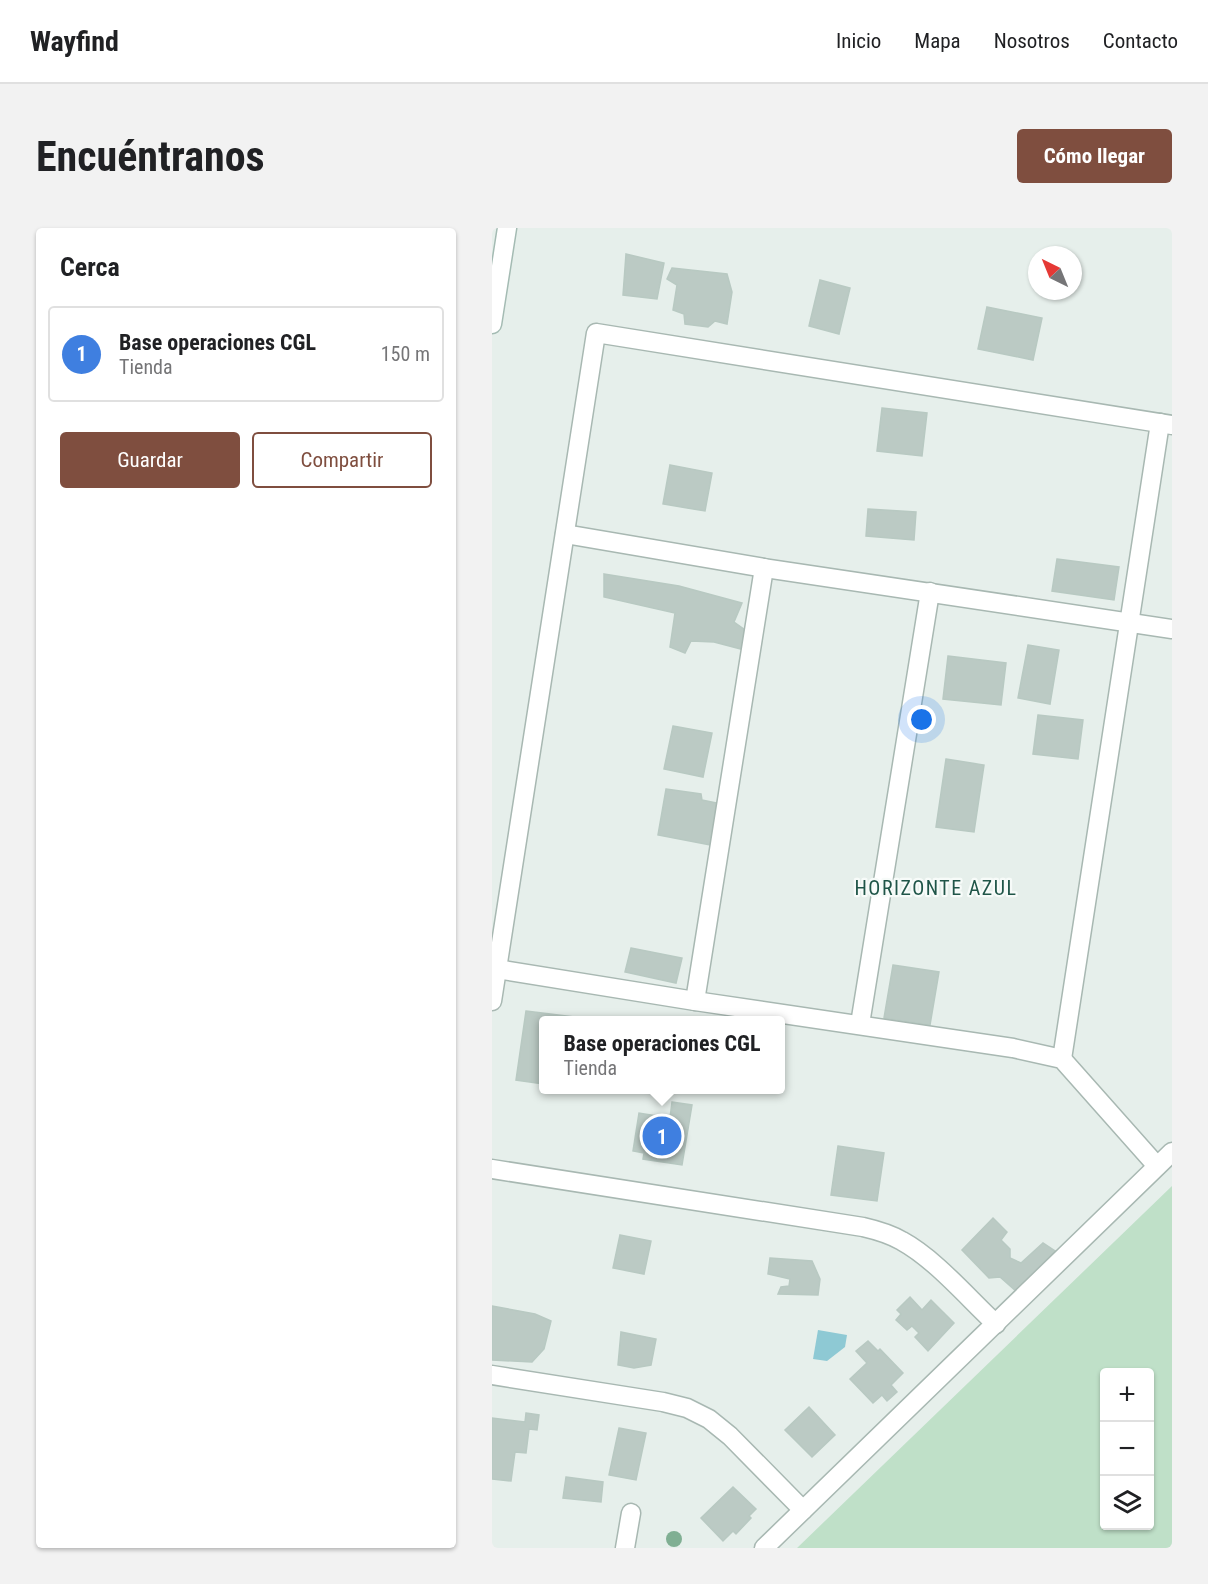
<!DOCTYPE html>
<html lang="es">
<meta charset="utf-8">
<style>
:root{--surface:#fff;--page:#f2f2f2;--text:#202124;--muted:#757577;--line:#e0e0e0;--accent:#7f4e3f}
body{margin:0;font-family:"Roboto Condensed",sans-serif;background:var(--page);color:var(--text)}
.controls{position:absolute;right:18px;bottom:18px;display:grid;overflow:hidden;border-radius:6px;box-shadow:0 2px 4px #0004}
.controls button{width:54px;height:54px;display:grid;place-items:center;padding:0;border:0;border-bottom:2px solid var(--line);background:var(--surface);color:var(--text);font:30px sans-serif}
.compass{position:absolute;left:536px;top:18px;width:54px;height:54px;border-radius:50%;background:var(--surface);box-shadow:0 2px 4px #0004;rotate:317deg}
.you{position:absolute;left:430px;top:492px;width:21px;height:21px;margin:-15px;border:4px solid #fff;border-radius:50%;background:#1a73e8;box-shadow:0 0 0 9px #1a73e833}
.badge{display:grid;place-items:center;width:39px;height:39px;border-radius:50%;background:var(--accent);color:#fff;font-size:20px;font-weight:700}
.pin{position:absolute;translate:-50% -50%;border:3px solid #fff;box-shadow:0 2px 6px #0006}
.popup{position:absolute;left:47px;top:788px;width:246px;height:78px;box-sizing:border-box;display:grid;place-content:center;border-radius:6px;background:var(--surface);filter:drop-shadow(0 2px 4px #0005);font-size:20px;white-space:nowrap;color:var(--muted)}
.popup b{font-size:22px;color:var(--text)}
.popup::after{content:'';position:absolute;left:50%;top:100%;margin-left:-12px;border:12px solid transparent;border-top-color:var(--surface)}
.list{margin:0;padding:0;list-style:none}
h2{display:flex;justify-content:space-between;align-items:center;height:78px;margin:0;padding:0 24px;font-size:26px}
h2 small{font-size:20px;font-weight:400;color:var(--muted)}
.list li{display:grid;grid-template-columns:39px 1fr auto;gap:18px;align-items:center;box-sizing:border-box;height:96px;margin:0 12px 12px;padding:0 12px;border:2px solid var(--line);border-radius:6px}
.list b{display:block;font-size:22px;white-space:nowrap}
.list p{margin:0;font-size:20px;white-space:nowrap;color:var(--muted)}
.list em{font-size:20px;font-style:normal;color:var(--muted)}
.actions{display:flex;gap:12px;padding:18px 24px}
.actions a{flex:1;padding:14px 0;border:2px solid var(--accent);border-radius:6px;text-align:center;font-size:21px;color:var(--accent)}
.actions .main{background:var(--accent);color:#fff}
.icon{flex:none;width:33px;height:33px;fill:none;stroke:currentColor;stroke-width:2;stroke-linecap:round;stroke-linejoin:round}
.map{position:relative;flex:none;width:680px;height:1320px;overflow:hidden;border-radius:6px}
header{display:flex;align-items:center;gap:36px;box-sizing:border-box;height:84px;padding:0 30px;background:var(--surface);border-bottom:2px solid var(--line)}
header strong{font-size:28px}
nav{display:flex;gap:33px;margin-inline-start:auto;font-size:21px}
.intro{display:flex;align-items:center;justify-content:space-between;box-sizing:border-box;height:144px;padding:0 36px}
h1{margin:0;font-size:42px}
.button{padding:15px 27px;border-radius:6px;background:var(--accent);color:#fff;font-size:21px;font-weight:700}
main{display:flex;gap:36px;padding:0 36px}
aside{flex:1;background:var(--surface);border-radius:6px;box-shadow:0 2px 4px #0004}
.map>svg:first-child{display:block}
.green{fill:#bfe0c8;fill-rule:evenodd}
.water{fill:#8ec9d4}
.building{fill:#bbcac4;stroke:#b8c9c2;stroke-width:1.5}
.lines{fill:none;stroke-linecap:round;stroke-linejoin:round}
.street-casing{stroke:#a8b8b2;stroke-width:21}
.secondary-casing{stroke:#a4bbb3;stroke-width:21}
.street{stroke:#fff;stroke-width:18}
.secondary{stroke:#fff;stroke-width:18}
.tree{fill:#80af93}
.labels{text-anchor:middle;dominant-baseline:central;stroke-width:4.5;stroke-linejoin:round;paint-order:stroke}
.neighbourhood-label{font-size:20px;letter-spacing:1.5px;fill:#1f5548;stroke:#f7fbf9}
</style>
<header>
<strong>Wayfind</strong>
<nav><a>Inicio</a><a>Mapa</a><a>Nosotros</a><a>Contacto</a></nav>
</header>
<div class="intro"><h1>Encuéntranos</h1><a class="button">Cómo llegar</a></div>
<main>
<aside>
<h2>Cerca<small></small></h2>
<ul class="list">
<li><span class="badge" style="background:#3f7fe0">1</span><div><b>Base operaciones CGL</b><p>Tienda</p></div><em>150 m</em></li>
</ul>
<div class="actions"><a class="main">Guardar</a><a>Compartir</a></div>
</aside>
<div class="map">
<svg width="680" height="1320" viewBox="0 0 680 1320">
<rect width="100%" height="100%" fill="#e6efeb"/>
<!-- green -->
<path class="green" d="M680,958V1320H305ZM612,1144H658V1298H612Z"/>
<!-- water -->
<polygon class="water" points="326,1102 355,1107 353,1119 335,1133 321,1131"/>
<!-- building -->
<g class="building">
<polygon points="134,26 172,35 165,71 131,67"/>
<polygon points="180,40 235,46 240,64 235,96 223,93 216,99 193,96 192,86 181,82 185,57 175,51"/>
<polygon points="328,52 358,60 347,106 317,98"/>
<polygon points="495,79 550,90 541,132 486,121"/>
<polygon points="390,180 435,185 430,228 385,223"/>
<polygon points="178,237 220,245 213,283 171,276"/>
<polygon points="376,281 424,284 422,312 374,308"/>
<polygon points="565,331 627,339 622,372 560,363"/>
<polygon points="112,346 187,358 250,375 242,394 256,404 249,421 222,414 199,413 193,425 178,419 183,385 112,369"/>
<polygon points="536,417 567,422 558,476 526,470"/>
<polygon points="456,428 514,435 509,477 451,471"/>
<polygon points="546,487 591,492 586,531 541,526"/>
<polygon points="181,498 220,505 211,549 172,541"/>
<polygon points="454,531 492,537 482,604 444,599"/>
<polygon points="174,561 209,566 210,572 225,575 219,617 166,607"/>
<polygon points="139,720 190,730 184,755 133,744"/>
<polygon points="401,737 447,744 438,797 392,790"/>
<polygon points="34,783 82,789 82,792 51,792 51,856 24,852"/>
<polygon points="180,874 200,877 190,937 151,931 152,925 141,923 147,885 178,890"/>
<polygon points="346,918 392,925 385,973 339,967"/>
<polygon points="501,990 515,1004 509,1012 518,1021 518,1030 529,1035 551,1015 563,1023 525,1064 508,1049 497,1050 470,1022"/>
<polygon points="128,1007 159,1013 152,1046 121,1040"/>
<polygon points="278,1030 320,1033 328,1051 326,1067 286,1066 289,1059 297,1058 298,1051 276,1046"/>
<polygon points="418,1069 430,1082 439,1072 462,1095 436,1123 423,1109 427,1105 420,1098 415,1102 404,1092 409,1086 405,1082"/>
<polygon points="0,1078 43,1086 59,1093 52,1121 40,1134 0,1132"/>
<polygon points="129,1104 164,1111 159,1137 142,1140 126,1137"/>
<polygon points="376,1113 386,1123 388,1121 411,1145 399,1157 405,1164 395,1173 390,1167 381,1175 358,1151 375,1135 364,1123"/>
<polygon points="317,1179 343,1207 320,1229 293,1202"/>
<polygon points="34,1185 47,1187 45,1202 37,1201 34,1225 23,1224 19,1253 0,1251 0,1190 33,1194"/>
<polygon points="127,1200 154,1205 144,1252 117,1247"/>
<polygon points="74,1249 111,1254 109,1274 71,1270"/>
<polygon points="241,1259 264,1281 257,1288 259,1290 244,1306 241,1303 231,1313 209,1290"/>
</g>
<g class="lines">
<!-- street casing -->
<g class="street-casing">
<g id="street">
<polyline points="73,306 272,340 680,401"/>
<polyline points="5,741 203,773 521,820 570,831 665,938"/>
<polyline points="0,773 104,105 680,197"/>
<polyline points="203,773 272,340"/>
<polyline points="368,796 438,364"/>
<polyline points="570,831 668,195"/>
<path d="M0,941L371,999C384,1002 398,1006 410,1013C443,1031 476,1070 504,1096"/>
<polyline points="0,1147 171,1174 195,1180 217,1191 238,1208 311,1282"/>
<polyline points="133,1320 139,1285"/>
<polyline points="272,1320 680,924"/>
</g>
</g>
<!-- secondary casing -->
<g class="secondary-casing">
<polyline id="secondary" points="0,96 15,0"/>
</g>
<!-- street -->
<use href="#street" class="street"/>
<!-- secondary -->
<use href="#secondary" class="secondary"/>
</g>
<!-- trees -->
<circle class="tree" cx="182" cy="1311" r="8"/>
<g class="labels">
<!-- neighbourhood labels -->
<g class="neighbourhood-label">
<text x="444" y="660">HORIZONTE AZUL</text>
</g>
</g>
</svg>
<div class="controls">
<button>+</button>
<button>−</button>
<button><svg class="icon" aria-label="layers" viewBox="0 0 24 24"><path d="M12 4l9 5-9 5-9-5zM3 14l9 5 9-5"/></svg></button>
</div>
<svg class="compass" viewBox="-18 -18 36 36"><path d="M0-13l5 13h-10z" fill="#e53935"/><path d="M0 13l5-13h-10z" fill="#757577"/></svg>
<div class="you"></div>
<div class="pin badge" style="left:170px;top:908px;background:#3f7fe0">1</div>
<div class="popup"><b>Base operaciones CGL</b>Tienda</div>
</div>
</main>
